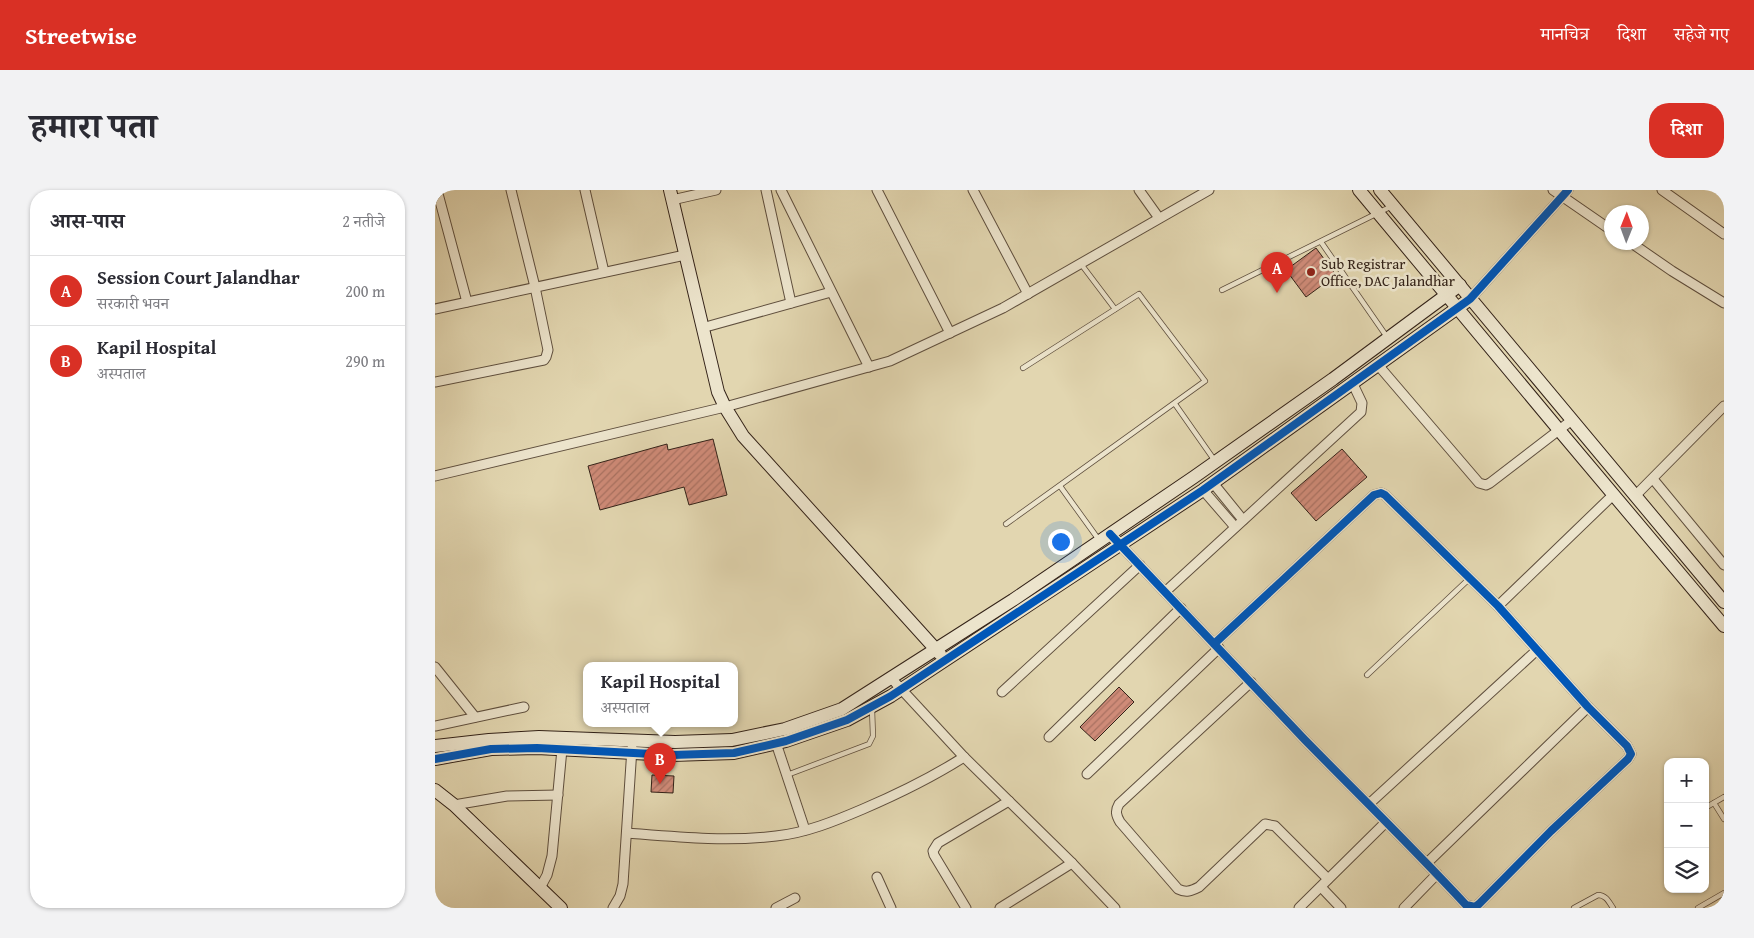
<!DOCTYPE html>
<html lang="hi">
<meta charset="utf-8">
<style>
:root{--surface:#fff;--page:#f2f2f3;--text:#2b2b33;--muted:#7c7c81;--line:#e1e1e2;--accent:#d93025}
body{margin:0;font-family:"Gentium Book Plus","Noto Serif Devanagari",serif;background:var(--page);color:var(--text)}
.controls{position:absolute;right:15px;bottom:15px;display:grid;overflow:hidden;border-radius:10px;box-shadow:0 1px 4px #0004}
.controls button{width:45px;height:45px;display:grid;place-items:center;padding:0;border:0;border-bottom:1px solid var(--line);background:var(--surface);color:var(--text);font:25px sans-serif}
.compass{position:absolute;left:1169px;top:15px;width:45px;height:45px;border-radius:50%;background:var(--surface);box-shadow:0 1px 4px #0004;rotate:1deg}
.you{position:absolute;left:625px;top:351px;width:18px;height:18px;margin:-12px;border:4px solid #fff;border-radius:50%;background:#1a73e8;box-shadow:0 0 0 8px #1a73e833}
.badge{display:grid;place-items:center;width:32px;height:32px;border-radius:50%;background:var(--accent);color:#fff;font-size:16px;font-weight:700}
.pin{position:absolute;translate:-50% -41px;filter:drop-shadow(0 1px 2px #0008)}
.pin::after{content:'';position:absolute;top:26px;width:18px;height:15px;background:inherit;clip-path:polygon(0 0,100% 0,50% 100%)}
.popup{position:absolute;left:148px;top:472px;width:155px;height:65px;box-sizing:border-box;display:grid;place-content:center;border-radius:10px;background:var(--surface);filter:drop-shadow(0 1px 4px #0005);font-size:16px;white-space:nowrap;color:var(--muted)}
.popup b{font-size:19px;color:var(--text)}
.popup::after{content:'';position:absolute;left:50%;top:100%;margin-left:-10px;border:10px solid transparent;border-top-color:var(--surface)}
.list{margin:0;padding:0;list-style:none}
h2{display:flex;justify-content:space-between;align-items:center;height:65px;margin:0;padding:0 20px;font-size:21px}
h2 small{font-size:16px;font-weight:400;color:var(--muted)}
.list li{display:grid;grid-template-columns:32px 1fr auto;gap:15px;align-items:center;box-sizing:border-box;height:70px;padding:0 20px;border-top:1px solid var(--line)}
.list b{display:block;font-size:19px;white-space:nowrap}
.list p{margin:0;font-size:16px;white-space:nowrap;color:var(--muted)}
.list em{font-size:16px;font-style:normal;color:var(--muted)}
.icon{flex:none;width:28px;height:28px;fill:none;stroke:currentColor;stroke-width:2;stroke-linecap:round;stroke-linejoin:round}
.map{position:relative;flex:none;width:1289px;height:718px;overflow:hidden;border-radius:20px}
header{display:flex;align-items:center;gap:30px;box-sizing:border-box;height:70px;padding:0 25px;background:var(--accent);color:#fff}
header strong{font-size:24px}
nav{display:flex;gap:28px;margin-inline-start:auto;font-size:18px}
.intro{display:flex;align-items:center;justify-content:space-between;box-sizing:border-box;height:120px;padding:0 30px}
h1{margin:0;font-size:35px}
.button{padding:12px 22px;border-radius:20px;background:var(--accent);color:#fff;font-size:18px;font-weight:700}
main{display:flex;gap:30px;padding:0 30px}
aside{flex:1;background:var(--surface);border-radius:20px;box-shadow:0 1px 4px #0004}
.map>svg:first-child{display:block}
.building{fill:url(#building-hatch);stroke:#332218}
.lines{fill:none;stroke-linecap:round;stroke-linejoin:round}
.lane-casing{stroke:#5f4f3e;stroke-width:6}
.street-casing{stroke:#5f4f3e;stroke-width:11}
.secondary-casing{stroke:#332218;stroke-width:14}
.lane{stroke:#ece4cc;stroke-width:4.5}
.street{stroke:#ece4cc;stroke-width:9}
.secondary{stroke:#ece4cc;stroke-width:12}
.cycleway-casing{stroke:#ece4cc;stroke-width:11}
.cycleway{stroke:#0057b8;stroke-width:8}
.poi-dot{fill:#8f2418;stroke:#ece4cc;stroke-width:2}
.labels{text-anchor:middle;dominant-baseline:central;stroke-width:5;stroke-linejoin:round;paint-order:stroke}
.poi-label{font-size:15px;fill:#332218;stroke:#ece4cc;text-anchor:start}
</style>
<header>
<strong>Streetwise</strong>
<nav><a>मानचित्र</a><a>दिशा</a><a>सहेजे गए</a></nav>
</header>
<div class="intro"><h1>हमारा पता</h1><a class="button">दिशा</a></div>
<main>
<aside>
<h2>आस-पास<small>2 नतीजे</small></h2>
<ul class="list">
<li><span class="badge">A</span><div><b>Session Court Jalandhar</b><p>सरकारी भवन</p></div><em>200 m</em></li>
<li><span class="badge">B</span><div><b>Kapil Hospital</b><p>अस्पताल</p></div><em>290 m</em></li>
</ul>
</aside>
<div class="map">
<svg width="1289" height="718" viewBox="0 0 1289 718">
<defs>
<pattern id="building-hatch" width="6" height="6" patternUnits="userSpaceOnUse" patternTransform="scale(1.25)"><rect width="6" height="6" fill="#cf8b78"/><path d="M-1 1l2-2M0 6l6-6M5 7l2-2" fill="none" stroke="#a97161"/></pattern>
</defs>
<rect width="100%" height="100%" fill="#e2d6b0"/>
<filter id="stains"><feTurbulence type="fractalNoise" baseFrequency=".004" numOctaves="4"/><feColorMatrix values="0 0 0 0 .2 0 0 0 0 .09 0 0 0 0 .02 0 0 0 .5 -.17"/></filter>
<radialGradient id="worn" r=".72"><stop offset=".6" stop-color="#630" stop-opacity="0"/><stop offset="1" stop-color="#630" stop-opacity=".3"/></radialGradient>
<!-- building -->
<g class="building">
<polygon points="881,58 901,85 871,107 851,80"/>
<polygon points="278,249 292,305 254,315 249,297 165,320 153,276 232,254 233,260"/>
<polygon points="907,259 932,287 881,331 856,303"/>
<polygon points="684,497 699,512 660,551 645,537"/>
<polygon points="217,585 239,586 238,603 216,602"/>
</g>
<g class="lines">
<!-- lane casing -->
<g class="lane-casing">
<g id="lane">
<polyline points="886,52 952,147"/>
<polyline points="646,74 680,119"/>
<polyline points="787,100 957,16"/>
<polyline points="740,214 780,271"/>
<polyline points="625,296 664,350"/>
<polyline points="571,334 770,191 704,104 588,178"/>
<polyline points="932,485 1035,388"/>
<polyline points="352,585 434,554 438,546 437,519"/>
<polyline points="1279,613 1289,629"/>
<polyline points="1270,618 1289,607"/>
<path d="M1139,718L1163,705C1171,705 1174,712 1178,718"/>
<polyline points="1263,718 1289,703"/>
</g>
</g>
<!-- street casing -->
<g class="street-casing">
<g id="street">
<polyline points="2,0 32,112"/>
<polyline points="150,0 169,82"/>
<polyline points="331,0 356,113"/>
<polyline points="346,0 434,177"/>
<polyline points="442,0 515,143"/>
<polyline points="538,0 593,104"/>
<polyline points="704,0 724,28"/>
<polyline points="1118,0 1176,40"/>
<polyline points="1227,0 1289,44"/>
<polyline points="237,10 281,0"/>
<polyline points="1195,52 1237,81 1289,113"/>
<polyline points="1035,109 1133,0"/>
<polyline points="0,119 250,65"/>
<polyline points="267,138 396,102"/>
<polyline points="943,175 1044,293 1051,295 1055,293 1137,230"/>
<polyline points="0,192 109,170 111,167 113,160 100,97 76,0"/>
<polyline points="0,286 290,217 455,171 568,118 774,0"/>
<polyline points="1218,289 1289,375"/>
<polyline points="778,293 808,330"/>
<polyline points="768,300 800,337"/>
<polyline points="1200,306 1289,216"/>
<path d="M675,344C740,413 805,482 870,550C924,605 979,659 1031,715L1040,717L1044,714L1116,641L1193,569L1196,564L1192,556L1153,517L1063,416L950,305L946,303L939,305L779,454"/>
<polyline points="730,402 926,222 927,213 918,194"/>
<polyline points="1063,416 1178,305"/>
<polyline points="0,477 40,527"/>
<polyline points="456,488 529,567 637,673 680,718"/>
<path d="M816,492L684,614C680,621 681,625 685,632L743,699C751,703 756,701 764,697L830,634L840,636L893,689"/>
<polyline points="567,502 705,375"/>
<polyline points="0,536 89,517"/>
<polyline points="614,547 746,418"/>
<polyline points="341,553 370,640"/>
<polyline points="652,584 784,458"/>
<polyline points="934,614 1102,460"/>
<polyline points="19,615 72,606 123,605"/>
<path d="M192,643C242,647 291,652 341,646C371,643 400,631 428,619C463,604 496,588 529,567"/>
<polyline points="992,673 1153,517"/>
<polyline points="442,687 456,718"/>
<polyline points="886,697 906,718"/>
<polyline points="105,698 112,685 117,666 127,559"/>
<polyline points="178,718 185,706 188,694 197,558"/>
<polyline points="341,718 360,708"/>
<polyline points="531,718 499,665 498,661 503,653 574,611"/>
<polyline points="565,718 637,673"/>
<polyline points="864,718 951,632"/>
<polyline points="969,718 1002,684"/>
</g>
</g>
<!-- secondary casing -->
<g class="secondary-casing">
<g id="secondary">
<polyline points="235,0 283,202 290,217 308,246 505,464"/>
<polyline points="924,0 1124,240 1289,436"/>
<polyline points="945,0 1289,412"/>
<polyline points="0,556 54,550 104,547 240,552 297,550 350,539 407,519 578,410 759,287 898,189 1025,95"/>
<polyline points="0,569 56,559 102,558 237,565 299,563 351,551 412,530 456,506 768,300 1035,109"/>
<polyline points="0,600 19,615 126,718"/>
</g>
</g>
<!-- lane -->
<use href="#lane" class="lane"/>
<!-- street -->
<use href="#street" class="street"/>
<!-- secondary -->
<use href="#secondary" class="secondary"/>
<!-- cycleway casing -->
<g class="cycleway-casing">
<g id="cycleway">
<path d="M675,344C740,413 805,482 870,550C924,605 979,659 1031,715L1040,717L1044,714L1116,641L1193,569L1196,564L1192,556L1153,517L1063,416L950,305L946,303L939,305L779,454"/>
<polyline points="0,569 56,559 102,558 237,565 299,563 351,551 412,530 456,506 768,300 1035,109 1133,0"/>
</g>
</g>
<!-- cycleway -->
<use href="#cycleway" class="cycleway"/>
</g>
<!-- markers -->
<circle class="poi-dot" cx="876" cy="82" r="5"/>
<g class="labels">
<!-- poi labels -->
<g class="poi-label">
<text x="886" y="73">Sub Registrar<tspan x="886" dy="17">Office, DAC Jalandhar</tspan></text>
</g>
</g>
<rect width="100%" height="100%" filter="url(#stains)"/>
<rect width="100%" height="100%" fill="url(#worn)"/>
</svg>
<div class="controls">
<button>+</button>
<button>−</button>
<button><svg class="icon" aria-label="layers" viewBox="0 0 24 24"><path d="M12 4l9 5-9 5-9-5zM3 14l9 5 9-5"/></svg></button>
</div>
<svg class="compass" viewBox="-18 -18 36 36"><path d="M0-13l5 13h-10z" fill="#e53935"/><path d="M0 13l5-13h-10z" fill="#7c7c81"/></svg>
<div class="you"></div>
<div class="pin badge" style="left:842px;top:103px">A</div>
<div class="pin badge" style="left:225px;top:594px">B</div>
<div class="popup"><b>Kapil Hospital</b>अस्पताल</div>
</div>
</main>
